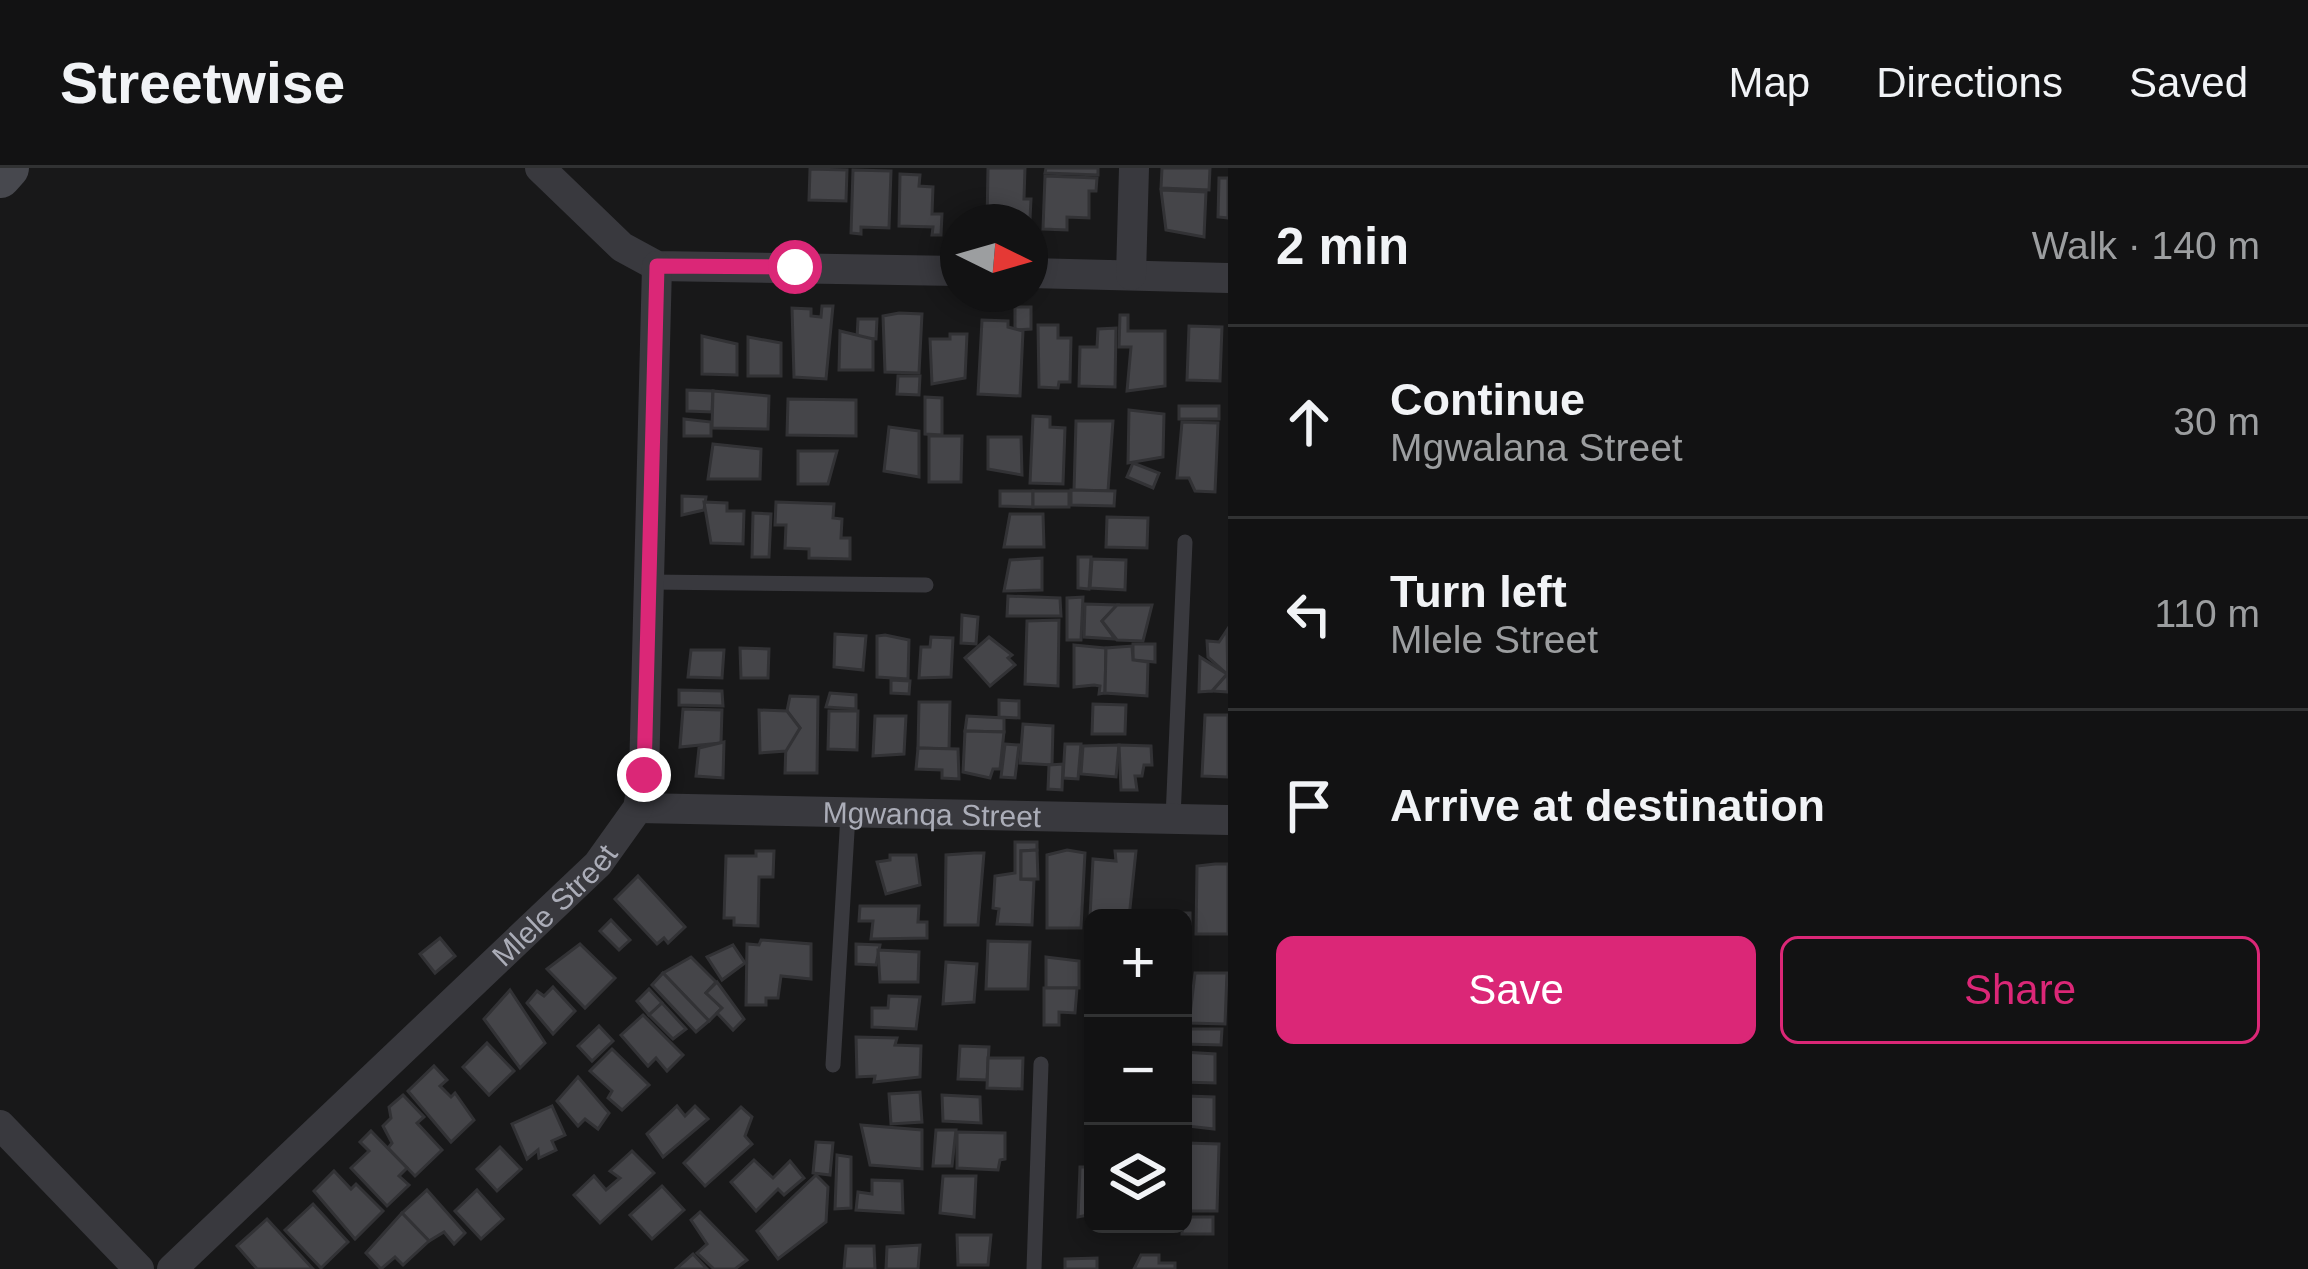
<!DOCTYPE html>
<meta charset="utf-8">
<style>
:root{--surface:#121213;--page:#1f2021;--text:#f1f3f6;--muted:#9c9ea0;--line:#313233;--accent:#db2777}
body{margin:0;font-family:Arial,sans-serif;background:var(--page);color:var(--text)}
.controls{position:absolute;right:36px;bottom:36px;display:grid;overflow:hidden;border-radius:18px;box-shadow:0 6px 18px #0003}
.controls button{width:108px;height:108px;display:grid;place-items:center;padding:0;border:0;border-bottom:3px solid var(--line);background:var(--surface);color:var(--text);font:60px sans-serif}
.compass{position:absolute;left:940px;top:36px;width:108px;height:108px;border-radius:50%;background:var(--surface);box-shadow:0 6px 18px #0003;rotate:95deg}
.stop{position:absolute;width:36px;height:36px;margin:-27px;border:9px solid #db2777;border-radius:50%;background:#fff}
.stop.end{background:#db2777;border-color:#fff;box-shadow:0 3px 12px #0008}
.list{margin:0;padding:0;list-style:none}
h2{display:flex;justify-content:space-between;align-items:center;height:156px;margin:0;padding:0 48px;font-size:51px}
h2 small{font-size:39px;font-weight:400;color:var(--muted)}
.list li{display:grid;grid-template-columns:78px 1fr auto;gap:36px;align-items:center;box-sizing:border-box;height:192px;padding:0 48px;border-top:3px solid var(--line)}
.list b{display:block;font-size:45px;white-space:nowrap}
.list p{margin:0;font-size:39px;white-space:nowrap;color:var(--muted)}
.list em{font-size:39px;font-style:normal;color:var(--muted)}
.actions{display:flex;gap:24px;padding:36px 48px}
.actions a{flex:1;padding:27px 0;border:3px solid var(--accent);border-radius:18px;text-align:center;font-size:42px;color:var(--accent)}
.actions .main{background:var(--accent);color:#fff}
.icon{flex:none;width:66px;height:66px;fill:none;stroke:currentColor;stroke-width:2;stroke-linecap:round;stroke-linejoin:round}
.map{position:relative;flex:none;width:1228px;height:1101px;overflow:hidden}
header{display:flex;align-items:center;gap:72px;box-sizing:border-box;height:168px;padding:0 60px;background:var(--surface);border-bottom:3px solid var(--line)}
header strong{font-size:57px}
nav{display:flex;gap:66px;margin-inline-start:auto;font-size:42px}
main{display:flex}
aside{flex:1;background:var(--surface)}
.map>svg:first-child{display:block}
.building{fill:#454549;stroke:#323235;stroke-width:3}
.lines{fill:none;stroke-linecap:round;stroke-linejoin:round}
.lane{stroke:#39393e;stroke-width:15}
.street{stroke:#39393e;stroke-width:30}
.secondary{stroke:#47484e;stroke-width:42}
.route{stroke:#db2777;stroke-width:15}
.labels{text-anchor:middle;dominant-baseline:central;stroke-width:12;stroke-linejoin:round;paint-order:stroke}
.street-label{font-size:30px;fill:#abadb8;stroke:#131314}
</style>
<header>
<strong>Streetwise</strong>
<nav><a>Map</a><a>Directions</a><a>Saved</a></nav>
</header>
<main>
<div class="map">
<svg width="1228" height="1101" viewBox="0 0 1228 1101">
<rect width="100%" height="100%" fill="#181819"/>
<!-- building -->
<g class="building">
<polygon points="988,0 1025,0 1024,31 1031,31 1030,51 987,54"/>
<polygon points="1046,0 1098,0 1098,7 1045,5"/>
<polygon points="1162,0 1210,0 1209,22 1161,20"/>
<polygon points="810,1 847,2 846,33 809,32"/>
<polygon points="853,2 891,3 889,60 861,59 861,66 851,65"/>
<polygon points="900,6 920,7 919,18 933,19 932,46 942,46 941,67 932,67 933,59 899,58"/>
<polygon points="1045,8 1097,10 1096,23 1089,23 1089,50 1067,49 1067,62 1043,61"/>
<polygon points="1219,10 1228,10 1228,50 1218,49"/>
<polygon points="1161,22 1206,24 1204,69 1166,62"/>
<polygon points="822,138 833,138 826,211 794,209 792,140 811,141 811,148 821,149"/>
<polygon points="1015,139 1031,139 1031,161 1015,162"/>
<polygon points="899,145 922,146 919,205 885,204 883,148"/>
<polygon points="1120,147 1128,147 1128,163 1165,163 1165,218 1127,223 1131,179 1119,179"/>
<polygon points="858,151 877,151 876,171 857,170"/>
<polygon points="982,152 1008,153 1008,159 1023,163 1020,228 978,226"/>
<polygon points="1038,157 1058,157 1058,170 1071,170 1070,214 1059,214 1058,220 1039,219"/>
<polygon points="1189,158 1222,159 1220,213 1187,212"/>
<polygon points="1116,160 1115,219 1079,218 1080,179 1097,179 1098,161"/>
<polygon points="840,163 873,171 873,202 839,202"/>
<polygon points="950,166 967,166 965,210 932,216 930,171 950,171"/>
<polygon points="702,168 737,176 737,207 702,206"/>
<polygon points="748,169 781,175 781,208 748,208"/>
<polygon points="898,208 920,208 919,227 897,226"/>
<polygon points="687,222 713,223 712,244 687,243"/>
<polygon points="713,223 769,228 768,261 712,260"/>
<polygon points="925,229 942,230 942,267 925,266"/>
<polygon points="788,231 856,232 856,268 787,267"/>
<rect x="1179" y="238" width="40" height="13"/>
<polygon points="1129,242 1164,246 1163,289 1128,295"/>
<polygon points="1033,248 1050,249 1050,259 1065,260 1063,316 1030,315"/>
<polygon points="684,251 711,254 711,268 684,268"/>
<polygon points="1076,253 1113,253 1108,323 1074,322"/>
<polygon points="1182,254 1218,255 1215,324 1195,323 1189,310 1177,310"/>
<polygon points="889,259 919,263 919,309 884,303"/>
<polygon points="929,268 962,268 961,314 929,314"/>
<polygon points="988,269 1021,269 1022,307 988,301"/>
<polygon points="713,276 761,281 760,311 708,311"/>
<polygon points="798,283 837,283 828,316 798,316"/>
<polygon points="1133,295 1159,305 1153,320 1127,309"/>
<polygon points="1071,322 1115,323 1114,338 1071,337"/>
<polygon points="1000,323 1033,323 1033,339 1000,338"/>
<rect x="1033" y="323" width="36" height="16"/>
<polygon points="682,328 706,329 704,342 682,347"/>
<polygon points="704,334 727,335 727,343 744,343 743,376 711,375"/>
<polygon points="776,334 834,336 833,350 842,351 841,370 850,370 850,391 809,390 809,381 785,380 786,357 775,357"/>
<polygon points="753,345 771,346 769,389 752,389"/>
<polygon points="1010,346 1043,346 1044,379 1004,379"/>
<polygon points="1107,349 1148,350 1147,380 1106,379"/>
<polygon points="1078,389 1091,389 1089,421 1078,420"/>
<polygon points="1042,390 1042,422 1004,423 1010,392"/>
<polygon points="1092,391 1126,392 1125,422 1090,420"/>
<polygon points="1008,428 1060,430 1061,448 1007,448"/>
<polygon points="1083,429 1081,472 1067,472 1067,430"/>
<polygon points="1085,436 1117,437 1102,453 1115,471 1084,469"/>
<polygon points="1117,437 1152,437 1143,473 1117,472 1102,453"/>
<polygon points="962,447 978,449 976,476 961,475"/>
<polygon points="1059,452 1058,518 1025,516 1027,453"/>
<polygon points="1227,462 1228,524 1212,523 1227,506 1208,489 1207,473 1219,474"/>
<polygon points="835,466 866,468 863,502 834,499"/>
<polygon points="885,467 909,472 908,511 877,509 877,468"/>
<polygon points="931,469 953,470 951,509 919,510 921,479 930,479"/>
<polygon points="989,469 1012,487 1008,490 1015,497 990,518 965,490"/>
<polygon points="1133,476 1155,476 1155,494 1133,492"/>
<polygon points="1074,477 1106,480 1105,525 1099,526 1100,518 1094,517 1074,519"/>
<polygon points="1132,478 1133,492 1148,494 1147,528 1105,525 1106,480"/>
<polygon points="740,480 769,481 768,510 741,510"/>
<polygon points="691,482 724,482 722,510 688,509"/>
<polygon points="1200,489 1227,506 1212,523 1199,524"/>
<polygon points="891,512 910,513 909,526 891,525"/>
<polygon points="679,522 722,523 723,538 679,537"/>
<polygon points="830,525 856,527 856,541 826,539"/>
<polygon points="790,528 818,529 817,605 785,605 786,575 800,560 787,543"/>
<polygon points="999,532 1019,533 1019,550 999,549"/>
<polygon points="919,534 950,534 949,581 918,580"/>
<polygon points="1093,536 1126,537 1125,566 1092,566"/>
<polygon points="683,541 722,542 721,575 680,579"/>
<polygon points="759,542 787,543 800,560 786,583 760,585"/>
<polygon points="829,543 858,543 857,582 828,581"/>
<polygon points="1205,547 1228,547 1228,609 1202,608"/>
<polygon points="875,548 906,548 904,586 873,588"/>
<polygon points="967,548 1004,550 1004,564 965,563"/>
<polygon points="1023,556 1053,558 1052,597 1020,595"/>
<polygon points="965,563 1004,564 1000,601 993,601 990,610 963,604"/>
<polygon points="724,574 723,610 696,608 699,580"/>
<polygon points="1005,576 1019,577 1015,610 1001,609"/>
<polygon points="1065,576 1081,576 1078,611 1063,610"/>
<polygon points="1119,577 1116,609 1081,606 1083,578"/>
<polygon points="1119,577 1151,578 1152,597 1144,597 1142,608 1135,608 1137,622 1121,622"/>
<polygon points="918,580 958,581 959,611 942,610 942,602 916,601"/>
<polygon points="1063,596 1062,622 1048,621 1049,597"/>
<polygon points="1015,674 1037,674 1037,682 1021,683 1021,711 1034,712 1032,757 997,756 999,741 993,740 995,708 1015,705"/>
<polygon points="1037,682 1038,711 1021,711 1021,683"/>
<polygon points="1067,682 1085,685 1081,760 1047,760 1047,687"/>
<polygon points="756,683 774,683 773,709 759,709 758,758 734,757 734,750 724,750 726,688 756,688"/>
<polygon points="1115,683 1136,683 1129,750 1090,749 1093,691 1116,693"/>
<polygon points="974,685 984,685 978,757 945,757 946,687"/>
<polygon points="890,687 916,687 920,717 886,726 877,694 890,692"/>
<polygon points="1215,696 1228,696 1228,766 1196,766 1197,698"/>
<polygon points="638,708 685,759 668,775 664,770 657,776 615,731"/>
<polygon points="860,738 919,738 918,754 927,754 927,770 871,771 873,753 859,753"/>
<polygon points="1176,745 1190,745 1190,773 1183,773 1183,750"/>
<polygon points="611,752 630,772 619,782 600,763"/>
<polygon points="440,770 455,788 435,805 420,786"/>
<polygon points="761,772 811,776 811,811 781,808 778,830 766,830 766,837 746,837 747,776 759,777"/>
<polygon points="988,773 1030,774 1028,821 986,821"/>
<polygon points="580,776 615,810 585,840 547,801"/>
<polygon points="856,776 880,777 876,797 856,796"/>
<polygon points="733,777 745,795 722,812 707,789"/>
<polygon points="878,782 919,784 918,814 880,814"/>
<polygon points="691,789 716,814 706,825 722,840 709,853 663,805"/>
<polygon points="1046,789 1079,793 1079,820 1046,820"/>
<polygon points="946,794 977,796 974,834 943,836"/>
<polygon points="663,805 709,853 696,864 652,817"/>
<polygon points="1195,805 1227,805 1225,856 1189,855"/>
<polygon points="717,814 744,851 733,862 717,845 722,840 706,825"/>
<polygon points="553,819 575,843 553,866 527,835 537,823 544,828"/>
<polygon points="1044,820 1077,820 1075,845 1059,844 1059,857 1044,857"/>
<polygon points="649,821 662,835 649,847 637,833"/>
<polygon points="510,822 545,875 520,900 484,851"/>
<polygon points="889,828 920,829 916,861 872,859 872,840 888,840"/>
<polygon points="662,835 686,861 673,871 649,847"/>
<polygon points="643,847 683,887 667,903 656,890 648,898 621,867"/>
<polygon points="599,858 613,873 592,893 578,878"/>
<polygon points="1183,861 1222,861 1221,877 1183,876"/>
<polygon points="856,869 897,870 895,877 921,878 920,909 874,914 875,908 857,909"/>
<polygon points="487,875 514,903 489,927 463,899"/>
<polygon points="960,878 989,879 987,912 958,911"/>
<polygon points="612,881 649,917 622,942 608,930 612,923 590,903"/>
<polygon points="1183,884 1215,886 1215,915 1183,914"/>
<polygon points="988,890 1023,890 1022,921 987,920"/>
<polygon points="434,898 447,912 440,918 451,929 455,925 474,952 451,974 408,923"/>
<polygon points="578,909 609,945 598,961 585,951 578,958 557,933"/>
<polygon points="920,924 922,954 891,956 889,926"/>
<polygon points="403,927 424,949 417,955 442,982 415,1008 388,980 392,975 383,958 391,950 389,939"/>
<polygon points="942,927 980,929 981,955 943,953"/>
<polygon points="1187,928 1214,929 1214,961 1187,958"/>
<polygon points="552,938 565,967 552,973 556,982 539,990 538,982 527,991 512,956"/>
<polygon points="677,938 685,948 695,938 708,951 663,989 647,966"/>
<polygon points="741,939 752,949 745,968 752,976 705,1018 684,995"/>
<polygon points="861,957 922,962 922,1001 870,997"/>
<polygon points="936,962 956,962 952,998 933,998"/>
<polygon points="371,963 407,1000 399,1008 409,1017 387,1038 351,1000 369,983 360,974"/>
<polygon points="957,964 1005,965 1005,991 1000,992 998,1002 957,1000"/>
<polygon points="816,974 833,975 830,1007 813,1005"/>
<polygon points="1186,975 1219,976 1217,1043 1185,1043"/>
<polygon points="500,979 521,1001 497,1023 477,1001"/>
<polygon points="632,983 654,1005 600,1055 574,1027 594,1008 606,1022 620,1010 610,1003"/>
<polygon points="837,987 851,989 851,1040 835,1041"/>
<polygon points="754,992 773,1010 790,993 804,1010 784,1027 778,1021 756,1043 731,1014"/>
<polygon points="1080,999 1093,999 1093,1046 1078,1049"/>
<polygon points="334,1003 351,1021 356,1016 383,1043 355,1071 314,1023"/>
<polygon points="816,1007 828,1019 826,1054 778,1091 757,1063"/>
<polygon points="943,1008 976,1008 974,1049 940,1045"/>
<polygon points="872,1012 902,1013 903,1045 856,1042 858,1024 872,1026"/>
<polygon points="662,1018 684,1042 652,1071 630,1047"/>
<polygon points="427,1022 465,1065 454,1076 444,1064 429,1073 402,1045"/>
<polygon points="477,1022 503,1051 481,1071 455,1043"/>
<polygon points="313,1036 348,1074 321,1100 285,1062"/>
<polygon points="700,1044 747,1092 735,1101 714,1101 697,1085 707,1076 691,1052"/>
<polygon points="402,1045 429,1073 403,1097 395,1089 381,1101 366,1085"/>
<polygon points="1183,1049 1213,1049 1213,1066 1182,1066"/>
<polygon points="267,1051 313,1101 257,1101 237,1078"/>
<polygon points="957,1067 991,1067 988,1097 958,1097"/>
<polygon points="920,1077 918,1101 886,1101 887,1079"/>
<polygon points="846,1078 874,1078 875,1101 844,1101"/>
<polygon points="693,1086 707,1101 676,1101"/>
<polygon points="1141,1087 1159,1087 1159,1095 1175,1095 1175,1101 1134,1101"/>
<polygon points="1097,1090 1097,1101 1065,1101 1065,1091"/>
</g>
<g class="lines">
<!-- lane -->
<g class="lane">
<polyline points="649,414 926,417"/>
<polyline points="1173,650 1185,374"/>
<polyline points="833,897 848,647"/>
<polyline points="1034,1101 1041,896"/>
</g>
<!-- street -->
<g class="street">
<polyline points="540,0 622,79 657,98 958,103"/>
<polyline points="1030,105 1228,110"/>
<polyline points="1131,107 1134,0"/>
<path id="s1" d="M638,640L1228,652"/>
<polyline points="0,957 139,1101"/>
<path id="s2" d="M172,1101L598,696L638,640L644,607L657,98"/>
</g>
<!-- secondary -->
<polyline class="secondary" points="0,9 8,0"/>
</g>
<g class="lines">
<!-- route -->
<polyline class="route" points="644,607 657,98 795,99"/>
</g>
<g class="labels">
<!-- street labels -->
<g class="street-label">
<text stroke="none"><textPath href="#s1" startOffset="294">Mgwanqa Street</textPath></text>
<text stroke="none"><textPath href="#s2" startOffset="528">Mlele Street</textPath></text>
</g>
</g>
</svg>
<div class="controls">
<button>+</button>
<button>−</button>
<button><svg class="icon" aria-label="layers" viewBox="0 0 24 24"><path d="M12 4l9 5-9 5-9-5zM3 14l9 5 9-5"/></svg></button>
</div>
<svg class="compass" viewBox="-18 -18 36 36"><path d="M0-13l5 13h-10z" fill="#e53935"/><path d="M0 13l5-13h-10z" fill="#9c9ea0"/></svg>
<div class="stop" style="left:795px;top:99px"></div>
<div class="stop end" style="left:644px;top:607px"></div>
</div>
<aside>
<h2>2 min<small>Walk · 140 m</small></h2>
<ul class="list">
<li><svg class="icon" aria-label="ahead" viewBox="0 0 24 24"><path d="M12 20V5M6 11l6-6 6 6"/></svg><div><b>Continue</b><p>Mgwalana Street</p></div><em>30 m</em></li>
<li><svg class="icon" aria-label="left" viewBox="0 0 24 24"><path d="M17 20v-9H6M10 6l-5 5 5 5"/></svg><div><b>Turn left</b><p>Mlele Street</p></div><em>110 m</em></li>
<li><svg class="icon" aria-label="arrive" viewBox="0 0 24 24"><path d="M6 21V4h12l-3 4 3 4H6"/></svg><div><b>Arrive at destination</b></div></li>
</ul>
<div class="actions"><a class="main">Save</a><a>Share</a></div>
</aside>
</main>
